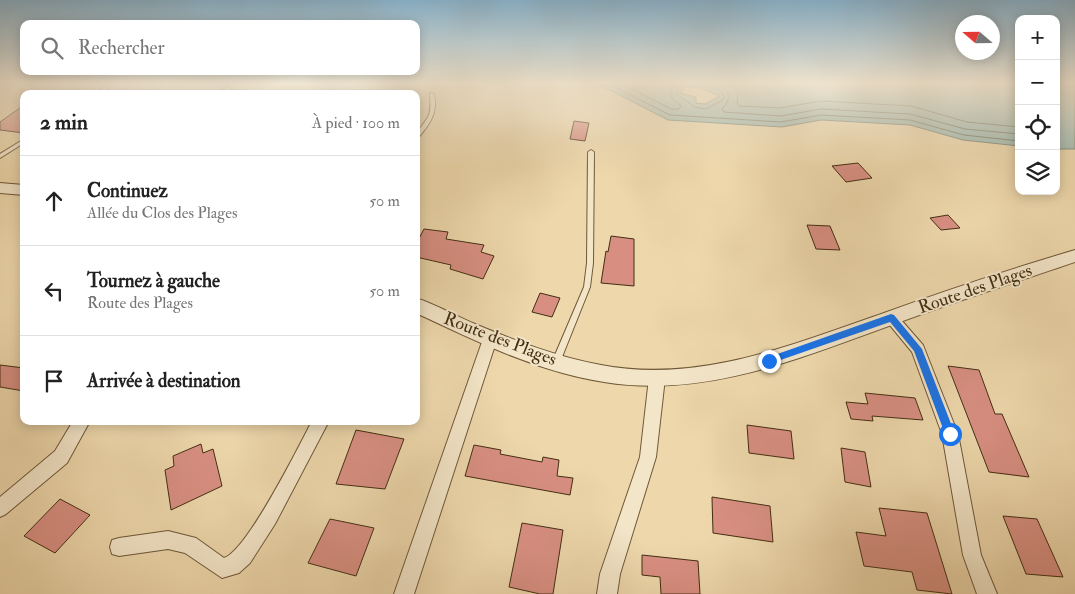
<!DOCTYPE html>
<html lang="fr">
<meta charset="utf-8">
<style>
:root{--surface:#fff;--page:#f6f6f6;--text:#222;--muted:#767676;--line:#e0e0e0}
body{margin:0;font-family:"IM FELL Double Pica",serif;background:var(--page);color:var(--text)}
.controls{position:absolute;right:15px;top:15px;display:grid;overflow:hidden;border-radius:10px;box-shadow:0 2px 12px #0003}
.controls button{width:45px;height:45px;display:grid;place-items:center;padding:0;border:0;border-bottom:1px solid var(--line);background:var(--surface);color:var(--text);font:25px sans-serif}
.compass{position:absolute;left:955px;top:15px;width:45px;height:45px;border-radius:50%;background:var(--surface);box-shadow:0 2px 12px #0003;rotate:290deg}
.stop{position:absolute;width:15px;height:15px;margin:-11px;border:4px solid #1a73e8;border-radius:50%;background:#fff}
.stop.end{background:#1a73e8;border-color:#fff;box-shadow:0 1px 5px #0008}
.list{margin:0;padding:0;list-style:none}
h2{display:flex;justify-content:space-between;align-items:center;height:65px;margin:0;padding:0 20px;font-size:21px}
h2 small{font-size:16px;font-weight:400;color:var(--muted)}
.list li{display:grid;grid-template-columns:32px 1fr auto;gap:15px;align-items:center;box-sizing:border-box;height:90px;padding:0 20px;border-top:1px solid var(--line)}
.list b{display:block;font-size:19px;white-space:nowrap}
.list p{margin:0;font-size:16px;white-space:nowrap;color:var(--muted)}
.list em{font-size:16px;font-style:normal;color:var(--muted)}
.icon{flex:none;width:28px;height:28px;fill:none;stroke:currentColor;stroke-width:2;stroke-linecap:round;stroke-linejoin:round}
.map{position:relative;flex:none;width:1075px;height:594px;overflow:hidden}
.search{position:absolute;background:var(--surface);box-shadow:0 2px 12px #0003;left:20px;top:20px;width:400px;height:55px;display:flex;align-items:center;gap:12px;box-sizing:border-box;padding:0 18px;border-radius:10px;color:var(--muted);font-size:19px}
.panel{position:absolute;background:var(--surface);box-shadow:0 2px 12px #0003;left:20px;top:90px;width:400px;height:335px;border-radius:10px}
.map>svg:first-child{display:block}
.water{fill:#9bb8b0;stroke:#788171;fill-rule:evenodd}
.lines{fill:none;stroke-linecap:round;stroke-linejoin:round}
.shore{stroke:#6f7361;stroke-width:1}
.building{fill:#d88f82;stroke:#432e12}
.service-casing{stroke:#6e5838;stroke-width:2}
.minor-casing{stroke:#6e5838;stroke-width:2}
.tertiary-casing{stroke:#6e5838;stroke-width:2}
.service{fill:#f3e5c8;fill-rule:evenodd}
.minor{fill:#f3e5c8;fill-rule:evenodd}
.tertiary{fill:#f3e5c8;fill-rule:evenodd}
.route{fill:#1a73e8}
.labels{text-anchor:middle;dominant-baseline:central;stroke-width:4;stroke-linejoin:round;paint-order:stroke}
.street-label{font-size:18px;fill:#432e12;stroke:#f3e5c8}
</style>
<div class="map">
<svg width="1075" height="594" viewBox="0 0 1075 594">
<rect width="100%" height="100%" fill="#edd7ab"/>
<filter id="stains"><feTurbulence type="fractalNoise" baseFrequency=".004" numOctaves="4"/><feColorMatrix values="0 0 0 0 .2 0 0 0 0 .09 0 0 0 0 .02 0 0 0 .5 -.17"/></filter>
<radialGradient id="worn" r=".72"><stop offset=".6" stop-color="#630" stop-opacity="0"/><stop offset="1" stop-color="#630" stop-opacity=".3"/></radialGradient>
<!-- water -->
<g class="water">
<path d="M596,83H1019V146L963,140L910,125L821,120L782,127L668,120ZM686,87L701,88L720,96L705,104L696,103V97L680,93Z"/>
<rect x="1056" y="83" width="19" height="66"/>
</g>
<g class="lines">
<!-- shore -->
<g class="shore">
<polyline points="607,83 670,115 781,122 821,115 910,120 964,135 1019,141"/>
<polyline points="620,83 671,109 679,109 681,106 672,98 670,93 675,83"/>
<path d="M686,83L678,88L677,94C682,100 689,101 694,107L706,109L723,100L724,96L721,91L701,83"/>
<path d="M718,83C730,90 732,99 722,109L724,112L781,116L821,109L910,114L965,129L1019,134"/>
<polyline points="732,83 738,92 737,104 739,106 780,108 821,101 911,106 967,122 1019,127"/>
</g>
</g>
<!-- building -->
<g class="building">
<polygon points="24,105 24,133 0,130 0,122"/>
<polygon points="574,121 589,123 585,141 570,139"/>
<polygon points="858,163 872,178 846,182 832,166"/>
<polygon points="948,215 960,228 941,230 930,218"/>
<polygon points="807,225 830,226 840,250 816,249"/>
<polygon points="424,229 448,232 446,239 484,245 481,252 494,256 483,279 450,269 451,265 416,257 416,244"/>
<polygon points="611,236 634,239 634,286 601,283 606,251 608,252"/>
<polygon points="540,293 560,298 552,317 532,312"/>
<polygon points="0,365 24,368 24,391 0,387"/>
<polygon points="948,366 979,370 995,414 1002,414 1029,477 989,472"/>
<polygon points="865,393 915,398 923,420 872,416 873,421 851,419 846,402 868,404"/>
<polygon points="747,425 791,431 794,459 749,453"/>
<polygon points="356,430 404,439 385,489 336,484"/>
<polygon points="201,444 203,453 213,449 222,486 171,510 165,470 174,466 173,456"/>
<polygon points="474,445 501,450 500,454 542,462 543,457 559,460 557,476 573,478 570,495 465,476"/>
<polygon points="841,448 865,452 871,487 845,482"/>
<polygon points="712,497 770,506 773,542 713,533"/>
<polygon points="60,499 90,515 55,553 24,536"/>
<polygon points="879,508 927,513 952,594 917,590 912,572 864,566 856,532 886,536"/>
<polygon points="1003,516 1037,519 1063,577 1026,574"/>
<polygon points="330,519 374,528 356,576 308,563"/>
<polygon points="522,523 563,530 553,594 540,594 509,587"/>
<polygon points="642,555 698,561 700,594 661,594 660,577 642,575"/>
</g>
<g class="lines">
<!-- service casing -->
<g class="service-casing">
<g id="service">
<polygon points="110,83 115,83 100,94 94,94"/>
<path d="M430,93L434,94C438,113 430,124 418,138L416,139C416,130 424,125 428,117C432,109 430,101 430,93Z"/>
<polygon points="24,139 24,143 0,158 0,154"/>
<polygon points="591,150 594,152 593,263 590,287 560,362 559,364 556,365 553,364 552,362 584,287 587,263 588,152"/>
</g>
</g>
<!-- minor casing -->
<g class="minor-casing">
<g id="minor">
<polygon points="227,87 232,90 229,94 218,94"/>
<polygon points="891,312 896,314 923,345 958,434 981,555 997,594 977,594 963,555 942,434 912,352 884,318 886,314"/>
<polygon points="490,333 495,335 497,339 414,594 394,594 483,339 485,335"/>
<polygon points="657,372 662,373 665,378 656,457 620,574 617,594 597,594 600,574 640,457 649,378 652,373"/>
<polygon points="73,421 90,421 67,463 6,514 0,517 0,497 55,451"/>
<path d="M312,421H329L275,524L250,563L239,573L222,578L185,553L168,549L119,556L112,554L110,547L112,540L119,538L168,531L196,538L224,558C247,551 299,446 312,421Z"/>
</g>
</g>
<!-- tertiary casing -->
<g class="tertiary-casing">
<g id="tertiary">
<polygon points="0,183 24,185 24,195 0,193"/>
<path d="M1075,250V262C1016,282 958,301 900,322C804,356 708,399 604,382C538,372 476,341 416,313V298C437,305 456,316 475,324C516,341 557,357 601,365C699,384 794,344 884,313C947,290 1011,269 1075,250Z"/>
</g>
</g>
<!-- service -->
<use href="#service" class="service"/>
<!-- minor -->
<use href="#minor" class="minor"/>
<!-- tertiary -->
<use href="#tertiary" class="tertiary"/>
</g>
<!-- sky -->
<linearGradient id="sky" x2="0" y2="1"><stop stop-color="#89b6d2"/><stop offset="0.5" stop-color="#f7edd9"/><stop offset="1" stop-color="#f7edd9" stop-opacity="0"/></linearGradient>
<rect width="1075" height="166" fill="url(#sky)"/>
<!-- route -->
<polygon class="route" points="891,314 894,315 922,349 955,434 953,437 946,437 945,434 914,351 890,322 769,364 764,361 766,358"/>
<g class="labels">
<!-- street labels -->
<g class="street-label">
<text transform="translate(975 289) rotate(-19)">Route des Plages</text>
<text transform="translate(500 339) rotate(21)">Route des Plages</text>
</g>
</g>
<rect width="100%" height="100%" filter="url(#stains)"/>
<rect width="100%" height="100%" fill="url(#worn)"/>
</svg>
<div class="controls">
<button>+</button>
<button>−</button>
<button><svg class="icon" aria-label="locate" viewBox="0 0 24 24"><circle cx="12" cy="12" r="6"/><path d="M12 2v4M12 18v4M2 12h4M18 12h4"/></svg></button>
<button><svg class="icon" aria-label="layers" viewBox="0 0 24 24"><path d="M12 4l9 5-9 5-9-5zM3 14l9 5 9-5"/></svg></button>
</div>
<svg class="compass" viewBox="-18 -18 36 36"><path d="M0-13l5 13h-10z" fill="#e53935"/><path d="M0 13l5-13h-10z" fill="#767676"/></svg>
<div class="stop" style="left:950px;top:434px"></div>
<div class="stop end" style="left:769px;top:361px"></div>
<div class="search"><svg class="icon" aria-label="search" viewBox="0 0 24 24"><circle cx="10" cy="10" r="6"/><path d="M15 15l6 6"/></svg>Rechercher</div>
<section class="panel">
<h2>2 min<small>À pied · 100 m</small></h2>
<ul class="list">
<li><svg class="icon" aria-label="ahead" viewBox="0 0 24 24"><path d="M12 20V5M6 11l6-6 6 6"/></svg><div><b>Continuez</b><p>Allée du Clos des Plages</p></div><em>50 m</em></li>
<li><svg class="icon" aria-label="left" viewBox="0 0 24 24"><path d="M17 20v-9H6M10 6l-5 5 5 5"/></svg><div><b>Tournez à gauche</b><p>Route des Plages</p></div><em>50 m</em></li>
<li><svg class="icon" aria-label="arrive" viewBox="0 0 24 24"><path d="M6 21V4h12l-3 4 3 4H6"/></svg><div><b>Arrivée à destination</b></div></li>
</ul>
</section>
</div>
